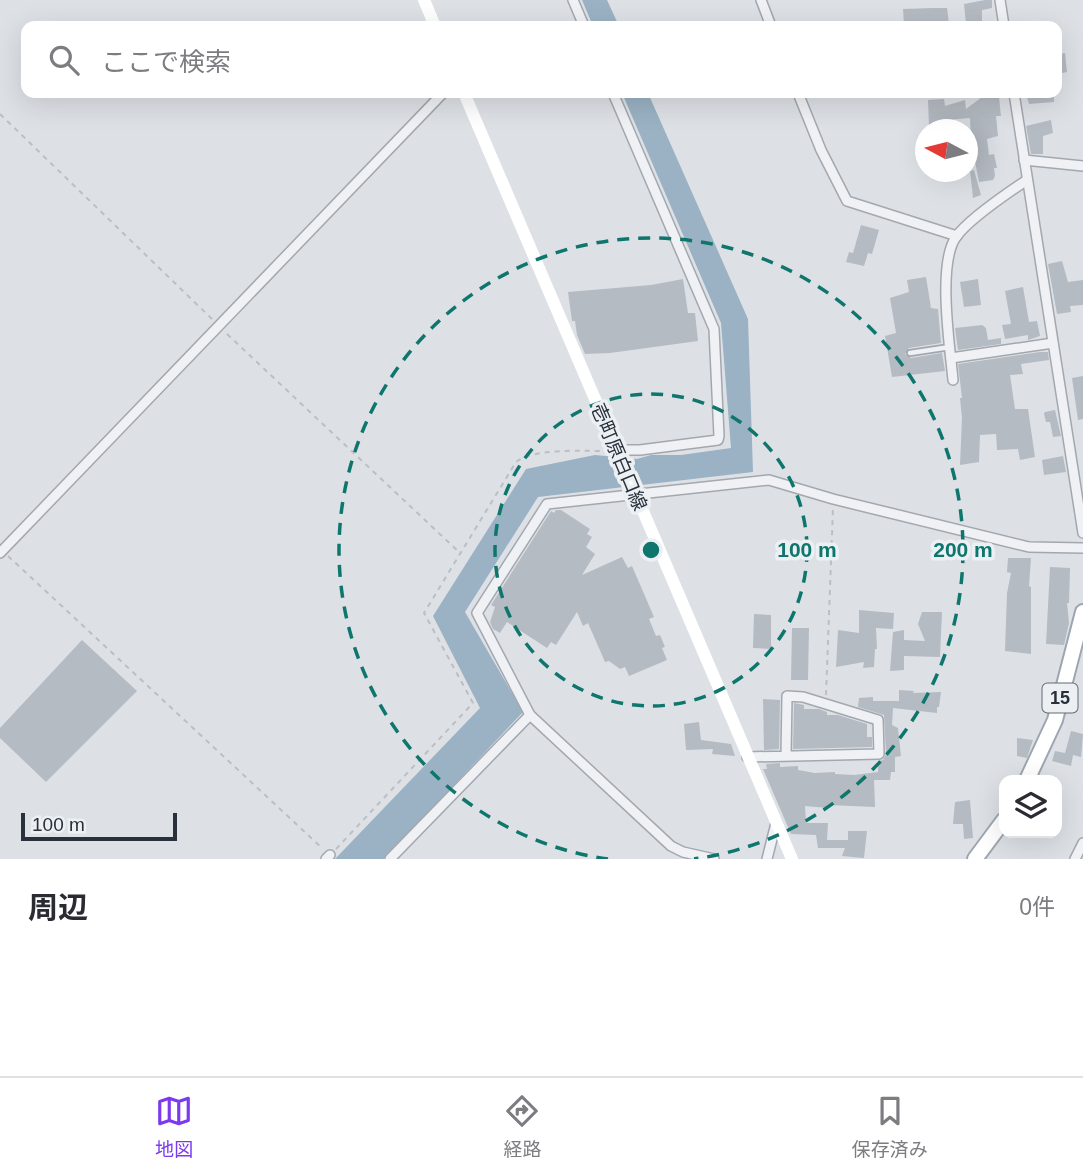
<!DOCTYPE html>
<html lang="ja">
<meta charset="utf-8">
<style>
:root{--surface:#fff;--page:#f7f7f7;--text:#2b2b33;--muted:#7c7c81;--line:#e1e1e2;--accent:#7c3aed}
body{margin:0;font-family:Arial,"Noto Sans JP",sans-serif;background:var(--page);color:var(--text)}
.controls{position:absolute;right:21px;bottom:21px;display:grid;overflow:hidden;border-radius:14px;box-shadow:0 7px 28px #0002}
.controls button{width:63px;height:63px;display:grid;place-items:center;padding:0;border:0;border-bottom:2px solid var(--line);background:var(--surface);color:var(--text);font:35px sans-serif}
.compass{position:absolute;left:915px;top:119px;width:63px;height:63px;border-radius:50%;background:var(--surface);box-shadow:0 7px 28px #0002;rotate:277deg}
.scale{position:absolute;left:21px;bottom:18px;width:156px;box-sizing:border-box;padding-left:7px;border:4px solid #28303b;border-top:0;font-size:19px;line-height:24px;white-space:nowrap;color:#28303b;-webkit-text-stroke:5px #ecf0f3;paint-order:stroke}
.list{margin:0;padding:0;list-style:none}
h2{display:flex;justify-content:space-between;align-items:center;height:91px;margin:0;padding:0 28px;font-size:30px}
h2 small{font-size:23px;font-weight:400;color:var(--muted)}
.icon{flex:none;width:38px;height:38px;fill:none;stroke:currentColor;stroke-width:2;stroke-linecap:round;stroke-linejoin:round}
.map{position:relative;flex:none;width:1083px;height:859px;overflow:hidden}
.search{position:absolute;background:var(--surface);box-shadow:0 7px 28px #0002;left:21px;right:21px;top:21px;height:77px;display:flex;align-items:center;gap:18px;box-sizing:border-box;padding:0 24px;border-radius:14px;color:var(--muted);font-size:26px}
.sheet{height:217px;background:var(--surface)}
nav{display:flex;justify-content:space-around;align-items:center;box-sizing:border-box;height:98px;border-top:2px solid var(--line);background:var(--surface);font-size:19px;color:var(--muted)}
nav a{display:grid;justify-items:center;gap:4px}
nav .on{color:var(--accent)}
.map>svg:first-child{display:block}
.water{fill:#9ab2c3}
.building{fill:#b5bbc2}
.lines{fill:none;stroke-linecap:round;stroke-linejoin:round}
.service-casing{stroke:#a3a8af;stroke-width:8}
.minor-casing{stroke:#a3a8af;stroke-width:12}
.primary-casing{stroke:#9da6b0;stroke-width:18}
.path{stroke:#bbbfc4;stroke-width:2;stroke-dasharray:5 5;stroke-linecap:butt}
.service{stroke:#eff1f4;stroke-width:4.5}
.minor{stroke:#eff1f4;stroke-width:9}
.secondary{stroke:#fff;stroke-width:12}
.primary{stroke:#fff;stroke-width:14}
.ring{fill:none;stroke:#0f766e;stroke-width:3.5;stroke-dasharray:12 9}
.labels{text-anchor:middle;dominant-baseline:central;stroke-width:7;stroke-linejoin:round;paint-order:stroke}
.shield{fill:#ecf0f3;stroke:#636a72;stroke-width:2}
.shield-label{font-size:18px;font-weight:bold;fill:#28303b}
.street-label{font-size:19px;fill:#28303b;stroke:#ecf0f3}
.centre{fill:#0f766e;stroke:#ecf0f3;stroke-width:3.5}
.ring-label{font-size:21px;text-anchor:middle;font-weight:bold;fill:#0f766e;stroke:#ecf0f3;stroke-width:7;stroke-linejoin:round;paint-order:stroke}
</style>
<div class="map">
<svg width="1083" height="859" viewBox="0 0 1083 859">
<rect width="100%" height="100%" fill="#dde1e6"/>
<!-- water -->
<g class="water">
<polygon points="582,0 607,0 619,26 593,26"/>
<polygon points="622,93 648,93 748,319 753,472 538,497 465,612 523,712 384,859 335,859 480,708 433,616 526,469 595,455 637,459 651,455 681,455 731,448 721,323"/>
</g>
<!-- building -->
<g class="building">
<polygon points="985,0 992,0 992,8 982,10 982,23 966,24 964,4"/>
<polygon points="932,8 947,8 949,24 904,26 903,9"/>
<polygon points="1065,53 1067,72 1057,74 1057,54"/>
<polygon points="982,93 993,93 993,96 999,97 1001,116 996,116 998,136 987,139 989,155 994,154 997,168 994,168 995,176 993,180 979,182 974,156 972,156 970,118 946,120 946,123 929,126 928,100 944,99 945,106 965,100 966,109 982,97"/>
<polygon points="1026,93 1054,93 1054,102 1029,104"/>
<polygon points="1051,120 1053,133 1043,136 1043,154 1031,154 1026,126"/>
<polygon points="974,170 981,195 973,198 970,171"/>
<polygon points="861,225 879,230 872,254 868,253 864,266 846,262 849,252 853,253"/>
<polygon points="1062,261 1068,282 1083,280 1083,305 1070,306 1071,312 1057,314 1048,264"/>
<polygon points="926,277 931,308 938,309 941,343 909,348 905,354 911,358 942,353 945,371 892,377 885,336 896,333 890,298 909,292 907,280"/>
<polygon points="683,279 688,313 695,313 698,341 610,353 585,354 577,335 575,321 572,321 568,292 651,285"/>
<polygon points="978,279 981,305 964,307 960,282"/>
<polygon points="1023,287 1029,322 1037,321 1040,336 1028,340 1028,335 1005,339 1002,325 1011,324 1005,291"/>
<polygon points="982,325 986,328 988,340 1001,338 1001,344 958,350 955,328"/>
<polygon points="1040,352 1048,352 1049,360 1021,364 1023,374 1010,375 1015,409 1028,409 1035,457 1020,460 1018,449 997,450 996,434 980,435 979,462 960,465 962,418 960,398 962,398 958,364"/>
<polygon points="1083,376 1083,419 1078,420 1072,378"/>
<polygon points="1055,410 1061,436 1053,437 1050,422 1046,422 1044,414 1045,412"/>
<polygon points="1063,456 1066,472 1044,475 1042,460"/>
<polygon points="556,510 561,510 590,529 587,534 592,537 586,547 595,554 582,575 622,557 628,568 632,566 654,617 649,619 656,636 660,635 665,647 662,648 667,660 629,676 625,667 620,669 609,661 605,662 588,623 583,626 577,612 556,645 551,642 547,648 507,622 500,633 493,629 490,622 495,607 491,605 551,511 554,513"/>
<polygon points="1008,558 1031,558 1029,586 1031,587 1031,654 1005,651 1007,593 1011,573 1007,572"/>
<polygon points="1050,567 1070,568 1069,603 1067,603 1069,623 1064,645 1046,644"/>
<polygon points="859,610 894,613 893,629 876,628 877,649 875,649 874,667 863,668 864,662 836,667 838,630 859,633"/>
<polygon points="922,612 942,612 940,657 904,656 904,670 890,671 893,632 904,630 904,640 925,641 918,624"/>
<polygon points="754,614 771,615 771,649 753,648"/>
<polygon points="792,628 809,628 808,680 791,680"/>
<polygon points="82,640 137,691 46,782 0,738 0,728"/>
<polygon points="899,690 914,691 913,693 941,692 939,707 937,707 937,713 893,708 892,725 898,728 901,756 895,757 895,772 891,772 890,780 874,780 875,807 828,805 828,808 805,806 806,823 828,823 827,840 848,840 848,831 867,831 864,858 842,856 845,848 818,848 816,835 791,834 763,769 767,769 766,764 780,763 780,767 798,766 798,770 815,773 835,772 835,774 854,775 878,772 878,761 883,760 886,754 884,715 858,707 859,698 873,697 873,701 899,701"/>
<polygon points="763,699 780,700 779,749 764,750"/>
<polygon points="794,703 804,705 804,709 819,709 827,712 827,715 838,715 867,724 867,737 872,737 872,747 793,749"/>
<polygon points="699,722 701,740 731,744 735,756 712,754 713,749 686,750 684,724"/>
<polygon points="1071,731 1083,734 1081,757 1073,755 1071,766 1052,761 1055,751 1065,753"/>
<polygon points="1017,738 1033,740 1027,758 1017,756"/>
<polygon points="970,800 973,838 964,839 963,824 953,824 955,802"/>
</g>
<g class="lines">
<!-- service casing -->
<g class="service-casing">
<polyline id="service" points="910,353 950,347"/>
</g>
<!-- minor casing -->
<g class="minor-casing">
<g id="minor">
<polyline points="573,0 584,26"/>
<polyline points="761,0 771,26"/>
<polyline points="1000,0 1004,26"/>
<polyline points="613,93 714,329 719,436 718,440 640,450 617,450"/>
<polyline points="798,93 821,150 847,201 957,236"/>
<polyline points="1014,93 1083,533"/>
<polyline points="1024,160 1083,166"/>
<polyline points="951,358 1053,343"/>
<path d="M953,380C950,347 937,264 956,237C968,220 1009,192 1027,180"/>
<polyline points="0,553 443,93"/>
<polyline points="747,757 879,754 878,720 803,697 787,696 786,756"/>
<polyline points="326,859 330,855"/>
<polyline points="390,859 530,715"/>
<polyline points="714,859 683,852 671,846 530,715 477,613 547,504 769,480 833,499 1029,547 1083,548"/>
<polyline points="767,859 776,823"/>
<polyline points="1075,859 1083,843"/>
</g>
</g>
<!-- primary casing -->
<g class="primary-casing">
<g id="primary">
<polyline points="1027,780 1055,720 1083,612"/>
<polyline points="975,859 1004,820"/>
</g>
</g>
<!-- path -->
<g class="path">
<polyline points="0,114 213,320"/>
<polyline points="227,334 460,553"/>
<polyline points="8,556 322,848"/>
<polyline points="826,695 833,508"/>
<path d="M336,849L473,703L424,613L516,462C535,448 580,451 603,451"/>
</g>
<!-- service -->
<use href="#service" class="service"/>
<!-- minor -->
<use href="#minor" class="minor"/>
<!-- secondary -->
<g class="secondary">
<polyline points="424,0 435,26"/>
<polyline points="464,93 792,859"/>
</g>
<!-- primary -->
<use href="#primary" class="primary"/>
</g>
<!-- distance rings -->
<g class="ring">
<circle cx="651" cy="550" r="156"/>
<path d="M608 859A312 312 0 1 1 694 859"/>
</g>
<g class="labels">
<!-- shield labels -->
<rect class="shield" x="1042.5" y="683.5" width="35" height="29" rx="5"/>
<g class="shield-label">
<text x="1060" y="698">15</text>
</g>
<!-- street labels -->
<g class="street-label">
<text transform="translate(619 457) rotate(67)">壱町原白口線</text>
</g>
</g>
<circle cx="651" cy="550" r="10" class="centre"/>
<g class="ring-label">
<text x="807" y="557">100 m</text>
<text x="963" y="557">200 m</text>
</g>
</svg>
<div class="controls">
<button><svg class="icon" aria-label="layers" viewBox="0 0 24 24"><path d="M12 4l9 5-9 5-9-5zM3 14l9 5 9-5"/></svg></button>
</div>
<svg class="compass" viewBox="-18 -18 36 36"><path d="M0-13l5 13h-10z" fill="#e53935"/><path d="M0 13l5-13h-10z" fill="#7c7c81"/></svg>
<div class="scale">100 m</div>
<div class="search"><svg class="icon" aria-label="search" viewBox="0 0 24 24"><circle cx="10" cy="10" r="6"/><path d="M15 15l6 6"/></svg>ここで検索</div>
</div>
<section class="sheet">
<h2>周辺<small>0件</small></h2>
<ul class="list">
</ul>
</section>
<nav>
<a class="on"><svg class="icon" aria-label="map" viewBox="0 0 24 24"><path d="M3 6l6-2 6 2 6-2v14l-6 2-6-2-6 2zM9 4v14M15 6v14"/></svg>地図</a>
<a><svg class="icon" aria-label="directions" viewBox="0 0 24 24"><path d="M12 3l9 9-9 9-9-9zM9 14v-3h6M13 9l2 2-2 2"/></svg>経路</a>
<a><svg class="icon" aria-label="saved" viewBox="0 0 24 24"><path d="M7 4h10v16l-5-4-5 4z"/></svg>保存済み</a>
</nav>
